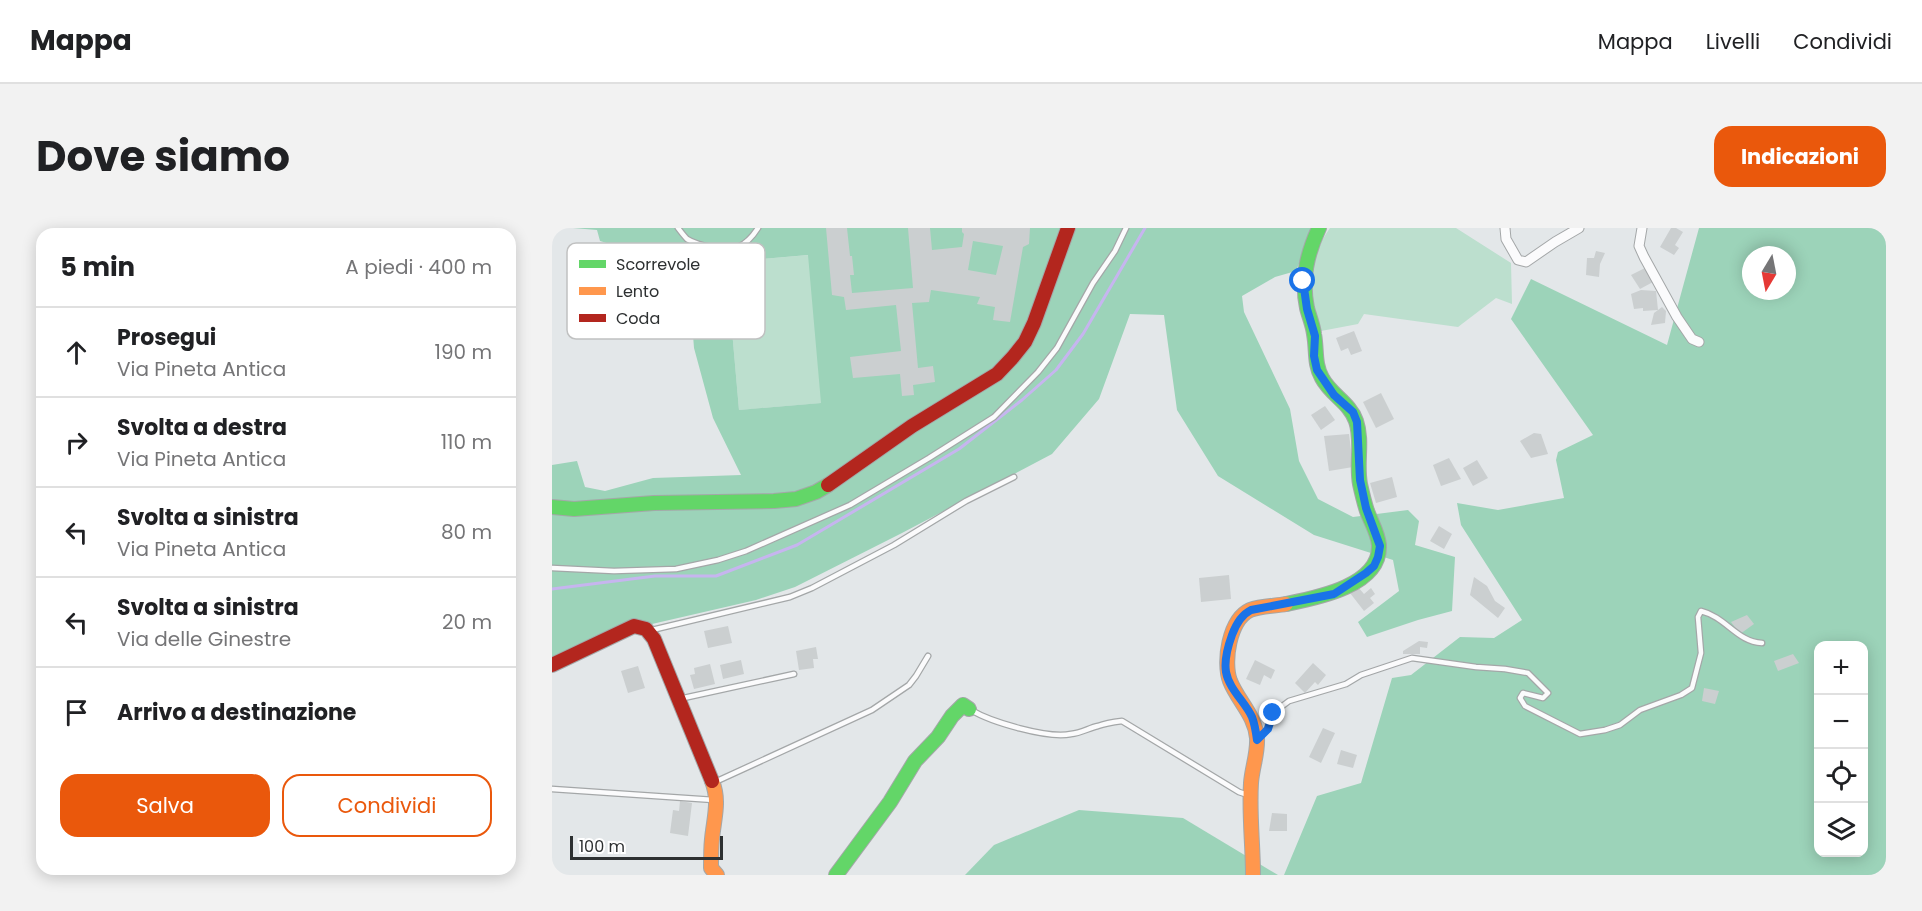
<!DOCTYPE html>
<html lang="it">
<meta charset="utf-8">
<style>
:root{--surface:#fff;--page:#f2f2f2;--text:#202124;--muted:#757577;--line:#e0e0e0;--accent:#ea580c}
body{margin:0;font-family:Poppins,sans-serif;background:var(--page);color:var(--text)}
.controls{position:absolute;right:18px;bottom:18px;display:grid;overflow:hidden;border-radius:12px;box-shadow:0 3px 15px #0003}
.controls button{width:54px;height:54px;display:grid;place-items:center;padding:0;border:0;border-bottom:2px solid var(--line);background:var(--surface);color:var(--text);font:30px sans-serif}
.compass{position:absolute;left:1190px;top:18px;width:54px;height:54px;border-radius:50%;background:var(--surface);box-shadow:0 3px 15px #0003;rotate:190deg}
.scale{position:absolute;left:18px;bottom:15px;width:153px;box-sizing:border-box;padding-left:6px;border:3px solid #2d3031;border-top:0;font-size:16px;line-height:21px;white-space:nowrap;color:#2d3031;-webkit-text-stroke:4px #fff;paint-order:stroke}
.stop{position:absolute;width:18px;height:18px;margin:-14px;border:4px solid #1a73e8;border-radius:50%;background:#fff}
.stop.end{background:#1a73e8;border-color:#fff;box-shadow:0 2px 6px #0008}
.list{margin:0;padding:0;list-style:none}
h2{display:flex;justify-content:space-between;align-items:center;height:78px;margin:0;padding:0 24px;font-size:26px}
h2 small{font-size:20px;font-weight:400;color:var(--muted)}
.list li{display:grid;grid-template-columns:39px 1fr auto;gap:18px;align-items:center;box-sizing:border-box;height:90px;padding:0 24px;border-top:2px solid var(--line)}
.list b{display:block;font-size:22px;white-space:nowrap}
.list p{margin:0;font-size:20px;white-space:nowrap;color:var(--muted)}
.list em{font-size:20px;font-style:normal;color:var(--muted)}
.actions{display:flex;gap:12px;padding:18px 24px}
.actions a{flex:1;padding:14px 0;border:2px solid var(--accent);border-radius:18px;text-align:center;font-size:21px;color:var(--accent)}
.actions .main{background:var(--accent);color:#fff}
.icon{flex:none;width:33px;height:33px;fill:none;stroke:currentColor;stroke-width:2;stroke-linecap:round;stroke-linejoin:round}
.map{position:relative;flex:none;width:1334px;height:647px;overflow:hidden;border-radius:18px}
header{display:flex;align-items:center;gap:36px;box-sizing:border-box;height:84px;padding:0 30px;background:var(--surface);border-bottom:2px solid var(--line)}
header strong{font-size:28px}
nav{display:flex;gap:33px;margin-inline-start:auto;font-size:21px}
.intro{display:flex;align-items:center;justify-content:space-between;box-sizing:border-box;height:144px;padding:0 36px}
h1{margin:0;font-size:42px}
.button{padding:15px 27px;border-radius:18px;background:var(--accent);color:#fff;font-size:21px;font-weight:700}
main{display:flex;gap:36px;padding:0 36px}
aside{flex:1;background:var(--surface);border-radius:18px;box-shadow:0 3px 15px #0003}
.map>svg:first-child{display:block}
.green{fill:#bcdfce}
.forest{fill:#9cd3b9;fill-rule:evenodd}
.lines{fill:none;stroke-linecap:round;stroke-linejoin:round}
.stream{stroke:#c6b5ef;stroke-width:3}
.building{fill:#cbcfd0;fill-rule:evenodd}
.lane-casing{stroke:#a4a7a8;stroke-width:7}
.street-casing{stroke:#a4a7a8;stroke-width:11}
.fast-casing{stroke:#a4a7a8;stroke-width:16}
.slow-casing{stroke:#a4a7a8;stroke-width:16}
.jam-casing{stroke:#a4a7a8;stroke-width:16}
.lane{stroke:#fbfbfc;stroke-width:4.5}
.street{stroke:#fbfbfc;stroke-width:9}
.fast{stroke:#63d668;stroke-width:14}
.slow{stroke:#ff974d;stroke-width:14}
.jam{stroke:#b3261e;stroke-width:14}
.route{stroke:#1a73e8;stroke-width:8}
.key{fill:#fff;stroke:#c0c1c1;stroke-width:1.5}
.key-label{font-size:16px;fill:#2d3031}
</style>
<header>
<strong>Mappa</strong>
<nav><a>Mappa</a><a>Livelli</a><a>Condividi</a></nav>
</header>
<div class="intro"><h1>Dove siamo</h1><a class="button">Indicazioni</a></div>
<main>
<aside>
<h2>5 min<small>A piedi · 400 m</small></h2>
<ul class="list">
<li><svg class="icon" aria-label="ahead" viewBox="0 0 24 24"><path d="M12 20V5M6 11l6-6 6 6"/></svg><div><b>Prosegui</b><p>Via Pineta Antica</p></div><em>190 m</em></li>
<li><svg class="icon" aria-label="right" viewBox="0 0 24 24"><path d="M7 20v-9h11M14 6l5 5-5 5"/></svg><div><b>Svolta a destra</b><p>Via Pineta Antica</p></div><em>110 m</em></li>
<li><svg class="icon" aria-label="left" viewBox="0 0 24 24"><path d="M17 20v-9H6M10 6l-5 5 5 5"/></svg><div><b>Svolta a sinistra</b><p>Via Pineta Antica</p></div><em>80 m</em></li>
<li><svg class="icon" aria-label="left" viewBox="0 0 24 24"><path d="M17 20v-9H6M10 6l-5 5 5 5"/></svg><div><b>Svolta a sinistra</b><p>Via delle Ginestre</p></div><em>20 m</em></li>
<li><svg class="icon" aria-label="arrive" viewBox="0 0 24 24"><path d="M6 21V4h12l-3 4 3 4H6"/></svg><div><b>Arrivo a destinazione</b></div></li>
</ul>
<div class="actions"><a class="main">Salva</a><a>Condividi</a></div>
</aside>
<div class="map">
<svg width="1334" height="647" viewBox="0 0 1334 647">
<rect width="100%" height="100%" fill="#e3e7e9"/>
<!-- green -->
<g class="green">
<path d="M778,0H904L959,35L960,76L944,70L906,99L812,86L806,96L769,103C765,93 759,82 757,72C754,48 764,19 778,0Z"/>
<polygon points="257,27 270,175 187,182 174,34"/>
</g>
<!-- forest -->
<g class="forest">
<path d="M21,0H763L759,6L744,43L723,49L690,68L692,84L738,181L747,233L766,271L801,289L856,282L867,293L863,317L903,329L900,383L866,392L815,409L806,394L847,363L841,332L762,307L666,248L625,182L612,87L578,86L547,171L500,226L350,305L243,359L204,372L100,396L88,393L0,433V237L25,233L33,259L53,263L101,250L189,247L161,190L142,120L139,81L124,38L104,26L74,21L48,13L45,2ZM256,27L269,175L187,182L174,34Z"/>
<path d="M1147,0H1334V647H732L765,568L809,555L840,450L859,447L908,409L942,410L970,392L909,297L905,275L946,282L1012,270L1004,232L1006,224L1041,207L959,91L979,51L1115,117ZM1199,27H1235V63H1199ZM1266,418H1312V624H1266Z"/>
<polygon points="527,582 631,590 726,647 413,647 442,617"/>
</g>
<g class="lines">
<!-- stream -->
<polyline class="stream" points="0,361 103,348 164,348 245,317 407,221 470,172 504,142 531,106 593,0"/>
</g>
<!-- building -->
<g class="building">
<path d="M274,0H295L298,28H300L302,47H298L300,65L361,60L356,0H378L380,22L410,19L412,6L410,4V0H478L477,16L471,19L458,94L441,92L443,79L425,76L428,69L379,62L377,74L360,75L366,140L381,138L383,154L361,157L362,167L350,168L348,146L301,150L298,129L349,123L344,77L294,82L292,69L280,67ZM421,13L451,18L444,47L416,42Z"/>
<polygon points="1119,0 1124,0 1131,4 1123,17 1127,20 1122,27 1108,19"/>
<polygon points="1044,23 1053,25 1048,36 1047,49 1034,47 1035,30 1042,30"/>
<polygon points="1093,40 1101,54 1088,61 1079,47"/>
<polygon points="1089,62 1104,63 1106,82 1091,83 1091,80 1082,81 1079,66"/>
<polygon points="1110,79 1114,83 1113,95 1099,97 1102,85"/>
<polygon points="802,103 810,123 799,127 796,120 789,123 784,110"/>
<polygon points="829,165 842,191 824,200 811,174"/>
<polygon points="773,178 783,192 769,202 759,187"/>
<polygon points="982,205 989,206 996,226 979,230 968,213"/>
<polygon points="797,206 801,239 777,243 772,208"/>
<polygon points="897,230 909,251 889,258 881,237"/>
<polygon points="925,232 936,250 921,258 911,240"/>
<polygon points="840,249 845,269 824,275 818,255"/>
<polygon points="887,298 900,306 892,321 878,313"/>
<polygon points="677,347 679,371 649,374 647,350"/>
<polygon points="922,349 935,358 943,373 953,380 946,390 918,367"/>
<polygon points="806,359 812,366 819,360 823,366 818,370 822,375 812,383 798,365"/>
<polygon points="1195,387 1202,396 1188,406 1179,394"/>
<polygon points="176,398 180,415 156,420 152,403"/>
<polygon points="867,413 876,414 875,420 868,419 868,426 851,426 851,423"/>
<polygon points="264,419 266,431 261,431 262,440 247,442 244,423"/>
<polygon points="1241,426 1247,435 1226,443 1222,433"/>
<polygon points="189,432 192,446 171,451 168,437"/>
<polygon points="703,432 723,442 719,451 712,447 708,457 694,451"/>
<polygon points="761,435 774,447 766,457 763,454 753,465 743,455"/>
<polygon points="158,436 163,456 142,461 138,447 143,446 142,440"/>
<polygon points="86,438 93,460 76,465 69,443"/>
<polygon points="1152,460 1167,463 1163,476 1150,473"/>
<polygon points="771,500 783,505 769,535 757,529"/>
<polygon points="789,522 805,527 801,540 785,536"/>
<polygon points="128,573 140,575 136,608 118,605 121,582 127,583"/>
<polygon points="720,585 735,586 735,603 717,603"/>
</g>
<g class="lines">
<!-- lane casing -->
<g class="lane-casing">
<g id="lane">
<path d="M126,0C129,4 132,8 135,11C146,18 174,23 186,19C195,15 201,8 206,0"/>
<polyline points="0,340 62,343 124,341 166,332 194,323 298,277 377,230 442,189 486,144 505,120 541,55 563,23 574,0"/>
<polyline points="100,402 238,369 260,360 342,317 414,273 462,249"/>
<polyline points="127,471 242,446"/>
<path d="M419,482C439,494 496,511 519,506C529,505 537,500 546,498C554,495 562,494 570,493L687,564L696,567"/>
<path d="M707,510L715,501L721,485L737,473L794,456L809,447L860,430L924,439L953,441L976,445L996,465L991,470L971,465L968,470L973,478L1028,506L1053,502L1068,497L1088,482L1129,467L1140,460L1149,425L1146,389L1149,383C1174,389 1185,414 1210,415"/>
<polyline points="163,554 320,482 357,457 364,448 376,428"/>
<polyline points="0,561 162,572"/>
</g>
</g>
<!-- street casing -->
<g class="street-casing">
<g id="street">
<polyline points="953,0 954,11 966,32 974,34 1003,14 1027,0"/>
<polyline points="1090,0 1087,18 1092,29 1125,89 1140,111 1147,114"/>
</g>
</g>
<!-- fast casing -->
<g class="fast-casing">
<g id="fast">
<polyline points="0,279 22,281 102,275 222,273 244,271 264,264 276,257"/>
<path d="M734,376C764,370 829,358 827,317C826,305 819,294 815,283C812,274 810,265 808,256C804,235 811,213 804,193C798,175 779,167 770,150C762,136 765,122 762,106C761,97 757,88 755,80C749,51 755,26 767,0"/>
<polyline points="284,647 338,574 363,533 386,509 400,488 411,477 417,481"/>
</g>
</g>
<!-- slow casing -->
<g class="slow-casing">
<g id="slow">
<path d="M160,553C168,573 162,590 160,611C159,620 159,630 159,640L165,647"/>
<path d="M701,647C701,617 697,586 699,555C700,540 706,525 705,510C703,487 686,473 678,453C671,434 677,392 698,382C709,378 723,378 734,376"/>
</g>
</g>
<!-- jam casing -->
<g class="jam-casing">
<g id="jam">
<polyline points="276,257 360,198 445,146 461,129 473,114 482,95 516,0"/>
<polyline points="0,437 82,398 94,401 102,411 160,553"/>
</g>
</g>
<!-- lane -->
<use href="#lane" class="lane"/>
<!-- street -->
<use href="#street" class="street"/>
<!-- fast -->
<use href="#fast" class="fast"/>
<!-- slow -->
<use href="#slow" class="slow"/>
<!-- jam -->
<use href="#jam" class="jam"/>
</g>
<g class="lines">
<!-- route -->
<path class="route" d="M721,485L716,501L705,512C704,504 703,497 700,489C693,474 677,461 674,444C672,432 676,418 680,407C684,396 689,387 699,382L782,366L814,345L822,338L826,329L828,318L814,280L808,252L805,194L801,184L782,167L765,142L762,128L763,108L755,81L751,53"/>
</g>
<!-- legend -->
<rect x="15" y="15" width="198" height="96" rx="9" class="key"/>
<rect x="27" y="32" width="27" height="8" fill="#63d668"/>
<rect x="27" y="59" width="27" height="8" fill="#ff974d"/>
<rect x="27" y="86" width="27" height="8" fill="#b3261e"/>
<g class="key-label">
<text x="64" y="42">Scorrevole</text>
<text x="64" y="69">Lento</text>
<text x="64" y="96">Coda</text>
</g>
</svg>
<div class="controls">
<button>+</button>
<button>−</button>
<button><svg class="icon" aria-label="locate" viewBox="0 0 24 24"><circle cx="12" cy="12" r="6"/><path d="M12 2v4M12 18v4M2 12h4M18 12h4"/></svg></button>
<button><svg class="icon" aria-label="layers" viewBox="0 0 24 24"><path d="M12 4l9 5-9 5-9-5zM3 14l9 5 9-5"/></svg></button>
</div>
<svg class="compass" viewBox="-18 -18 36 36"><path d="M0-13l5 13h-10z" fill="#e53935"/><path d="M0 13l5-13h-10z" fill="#757577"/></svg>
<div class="scale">100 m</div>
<div class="stop" style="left:751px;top:53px"></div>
<div class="stop end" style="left:721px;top:485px"></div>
</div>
</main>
